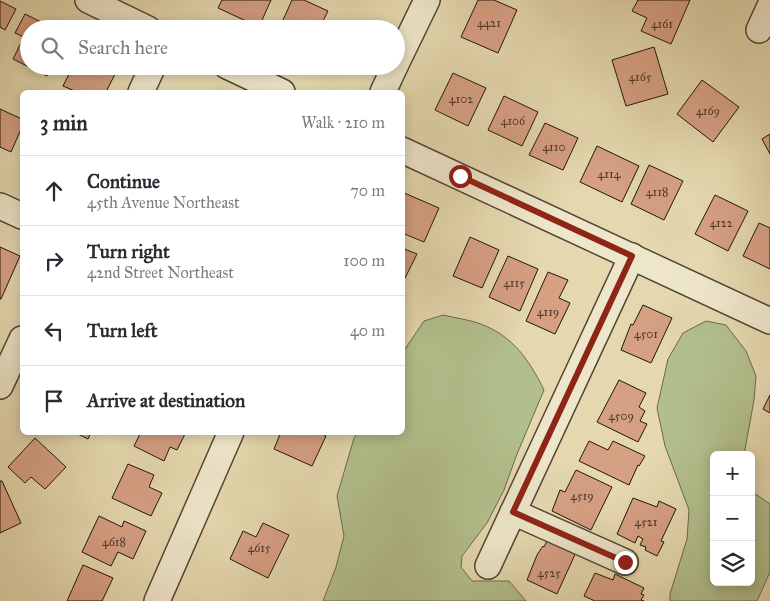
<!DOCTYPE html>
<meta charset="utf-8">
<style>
:root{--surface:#fff;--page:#f7f7f7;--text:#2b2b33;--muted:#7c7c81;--line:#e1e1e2}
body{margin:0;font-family:"IM FELL Great Primer",serif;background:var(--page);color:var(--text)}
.controls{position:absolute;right:15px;bottom:15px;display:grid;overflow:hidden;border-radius:8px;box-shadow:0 2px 12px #0003}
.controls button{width:45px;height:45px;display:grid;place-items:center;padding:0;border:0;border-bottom:1px solid var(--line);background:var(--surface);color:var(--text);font:25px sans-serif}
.stop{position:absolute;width:15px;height:15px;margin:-11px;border:4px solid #8f2418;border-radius:50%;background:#fff}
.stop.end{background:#8f2418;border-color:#fff;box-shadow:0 1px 5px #0008}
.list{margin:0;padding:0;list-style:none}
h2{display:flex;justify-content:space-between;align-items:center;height:65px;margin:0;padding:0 20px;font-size:21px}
h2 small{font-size:16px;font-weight:400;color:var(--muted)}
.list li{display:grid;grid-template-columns:32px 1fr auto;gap:15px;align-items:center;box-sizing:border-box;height:70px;padding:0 20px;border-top:1px solid var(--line)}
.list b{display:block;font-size:19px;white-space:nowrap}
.list p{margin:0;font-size:16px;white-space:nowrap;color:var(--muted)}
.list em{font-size:16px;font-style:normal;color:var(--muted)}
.icon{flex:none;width:28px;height:28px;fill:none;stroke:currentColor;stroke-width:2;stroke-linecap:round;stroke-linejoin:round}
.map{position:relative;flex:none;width:770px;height:601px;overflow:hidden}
.search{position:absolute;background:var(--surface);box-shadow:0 2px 12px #0003;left:20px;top:20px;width:385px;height:55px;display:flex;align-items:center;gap:12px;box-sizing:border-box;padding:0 18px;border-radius:28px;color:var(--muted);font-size:19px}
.panel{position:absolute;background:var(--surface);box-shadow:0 2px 12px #0003;left:20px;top:90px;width:385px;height:345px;border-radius:8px}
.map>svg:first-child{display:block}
.green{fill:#b2bf8c;stroke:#6a6a4d}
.building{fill:#d6a083;stroke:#23140e}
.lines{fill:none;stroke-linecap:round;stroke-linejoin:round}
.minor-casing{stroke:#544536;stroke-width:28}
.minor{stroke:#eee6ca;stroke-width:25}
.route{stroke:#8f2418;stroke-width:6}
.labels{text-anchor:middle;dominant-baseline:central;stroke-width:4.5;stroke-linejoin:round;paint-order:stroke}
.number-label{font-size:12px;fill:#50372b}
</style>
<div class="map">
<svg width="770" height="601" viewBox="0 0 770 601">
<rect width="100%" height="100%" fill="#e5d8ae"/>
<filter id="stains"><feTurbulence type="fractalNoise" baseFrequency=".004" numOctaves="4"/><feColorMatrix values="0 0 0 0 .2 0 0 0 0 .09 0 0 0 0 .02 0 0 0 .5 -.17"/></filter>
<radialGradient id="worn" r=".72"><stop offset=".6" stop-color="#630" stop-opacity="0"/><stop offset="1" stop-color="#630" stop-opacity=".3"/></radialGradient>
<!-- green -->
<g class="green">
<path d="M443,315C456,318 470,320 481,324C514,337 529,360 544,390L517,454L504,490L487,523L462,556L461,567L472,581H509L526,601H323L336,567L344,536L337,496L354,438L357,433L402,432L403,352L424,321Z"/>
<polygon points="706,321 726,325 746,351 756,376 754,400 744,455 714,455 714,582 751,582 751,491 770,504 770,572 757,601 670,601 670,594 687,539 689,510 665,446 657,408 668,359 683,333"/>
</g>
<!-- building -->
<g class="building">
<polygon points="222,0 271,0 259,27 218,8"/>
<polygon points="292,0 304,0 328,11 319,29 279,29"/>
<polygon points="478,0 494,0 517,10 498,53 461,37"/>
<polygon points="638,0 690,0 671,44 641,31 647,18 632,11"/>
<polygon points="0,1 16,9 5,30 0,27"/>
<polygon points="25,14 53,28 29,29 29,66 52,66 47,76 13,59 24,37 15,33"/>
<polygon points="335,23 348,29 333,29"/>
<polygon points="654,47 668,94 626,106 612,60"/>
<polygon points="67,66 109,66 107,71 115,74 106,92 77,92 63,86 72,68"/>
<polygon points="453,73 486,88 468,126 435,110"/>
<polygon points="702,80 739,107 713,142 677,114"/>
<polygon points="504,96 538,112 522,146 488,130"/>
<polygon points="0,109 22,119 22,127 11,152 0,147"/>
<polygon points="545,123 578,138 563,170 529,155"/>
<polygon points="770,134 770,154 762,139"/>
<polygon points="597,146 639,166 622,202 580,182"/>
<polygon points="649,165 683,181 664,220 631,204"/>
<polygon points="402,192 439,208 424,242 402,233"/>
<polygon points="715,195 748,211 728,251 695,234"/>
<polygon points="759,223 770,228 770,269 743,256"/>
<polygon points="470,237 499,250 482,288 453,276"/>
<polygon points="0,247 20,256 1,299 0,299"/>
<polygon points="402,248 417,254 402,284"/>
<polygon points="508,256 538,269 520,311 489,297"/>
<polygon points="548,272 568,280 559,298 570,303 555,334 526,321"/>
<polygon points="643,305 672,318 651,363 621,350 631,324 633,325"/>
<polygon points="619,380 646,393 639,407 645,411 640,421 647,424 638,442 597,422"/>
<polygon points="770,395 770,413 763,409"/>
<polygon points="74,432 91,432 88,439"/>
<polygon points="141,432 186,432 177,450 170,447 164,461 134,446"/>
<polygon points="281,432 319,432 326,436 312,466 274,449"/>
<polygon points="35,438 66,467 45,489 31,477 25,483 8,467"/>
<polygon points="589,441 608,450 613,441 645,456 639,466 638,465 629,485 579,461"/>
<polygon points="128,464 154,475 149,487 162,493 151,516 112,498"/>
<polygon points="576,470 612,487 591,530 552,511 560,490 565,492"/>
<polygon points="0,481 2,481 21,523 0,533"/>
<polygon points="633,498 657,507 659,501 676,509 661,541 664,542 657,556 645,550 646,547 640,545 643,539 638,536 635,543 617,534"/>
<polygon points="99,516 122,527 124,521 146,531 133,559 118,552 111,566 82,552"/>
<polygon points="263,523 289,535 268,578 230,559 243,531 256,537"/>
<polygon points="549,537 577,550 557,594 527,580 537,555 543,546 544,547"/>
<polygon points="83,565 113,578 102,601 67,601"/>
<polygon points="595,573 613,580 615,574 644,588 641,594 644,595 641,600 644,601 595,601 584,596"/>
</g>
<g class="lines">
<!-- minor casing -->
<g class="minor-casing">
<g id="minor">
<polyline points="88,0 148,29"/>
<polyline points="759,30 770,6"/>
<polyline points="396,64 427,0"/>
<polyline points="227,66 282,92"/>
<polyline points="141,92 153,66"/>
<polyline points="383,92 395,66"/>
<polyline points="402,150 770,321"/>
<polyline points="0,206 22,216"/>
<polyline points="0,386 22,339"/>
<polyline points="513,512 625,562"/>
<polyline points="488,566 632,256"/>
<polyline points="157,601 231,432"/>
</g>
</g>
<!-- minor -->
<use href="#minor" class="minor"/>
</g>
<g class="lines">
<!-- route -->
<polyline class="route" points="460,176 632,256 513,512 625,562"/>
</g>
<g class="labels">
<!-- number labels -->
<g class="number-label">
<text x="489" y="23">4421</text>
<text x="662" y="24">4161</text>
<text x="640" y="77">4165</text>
<text x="461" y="99">4102</text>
<text x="708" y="111">4169</text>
<text x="513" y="121">4106</text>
<text x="554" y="147">4110</text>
<text x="609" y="174">4114</text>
<text x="657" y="192">4118</text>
<text x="721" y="223">4122</text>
<text x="514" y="283">4115</text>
<text x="548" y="312">4119</text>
<text x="646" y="334">4501</text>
<text x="621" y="416">4509</text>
<text x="582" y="496">4519</text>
<text x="646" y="522">4521</text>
<text x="114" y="542">4618</text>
<text x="259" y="548">4615</text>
<text x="549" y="573">4525</text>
</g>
</g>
<rect width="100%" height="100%" filter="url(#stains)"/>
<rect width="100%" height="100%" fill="url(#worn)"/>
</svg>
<div class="controls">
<button>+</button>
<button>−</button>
<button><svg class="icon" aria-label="layers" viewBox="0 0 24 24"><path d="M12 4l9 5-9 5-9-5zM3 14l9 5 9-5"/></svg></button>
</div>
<div class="stop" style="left:460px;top:176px"></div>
<div class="stop end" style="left:625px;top:562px"></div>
<div class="search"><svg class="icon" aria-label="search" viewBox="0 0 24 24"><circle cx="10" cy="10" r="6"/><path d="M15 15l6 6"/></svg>Search here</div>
<section class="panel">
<h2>3 min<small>Walk · 210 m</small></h2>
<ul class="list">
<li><svg class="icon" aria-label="ahead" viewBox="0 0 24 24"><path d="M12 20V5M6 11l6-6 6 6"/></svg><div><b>Continue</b><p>45th Avenue Northeast</p></div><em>70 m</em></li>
<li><svg class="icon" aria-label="right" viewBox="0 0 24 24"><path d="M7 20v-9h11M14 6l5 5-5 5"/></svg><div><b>Turn right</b><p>42nd Street Northeast</p></div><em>100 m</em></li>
<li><svg class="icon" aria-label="left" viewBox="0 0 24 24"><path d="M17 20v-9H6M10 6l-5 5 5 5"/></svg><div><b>Turn left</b></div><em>40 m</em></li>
<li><svg class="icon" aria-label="arrive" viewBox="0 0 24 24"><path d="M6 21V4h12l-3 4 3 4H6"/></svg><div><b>Arrive at destination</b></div></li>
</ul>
</section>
</div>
